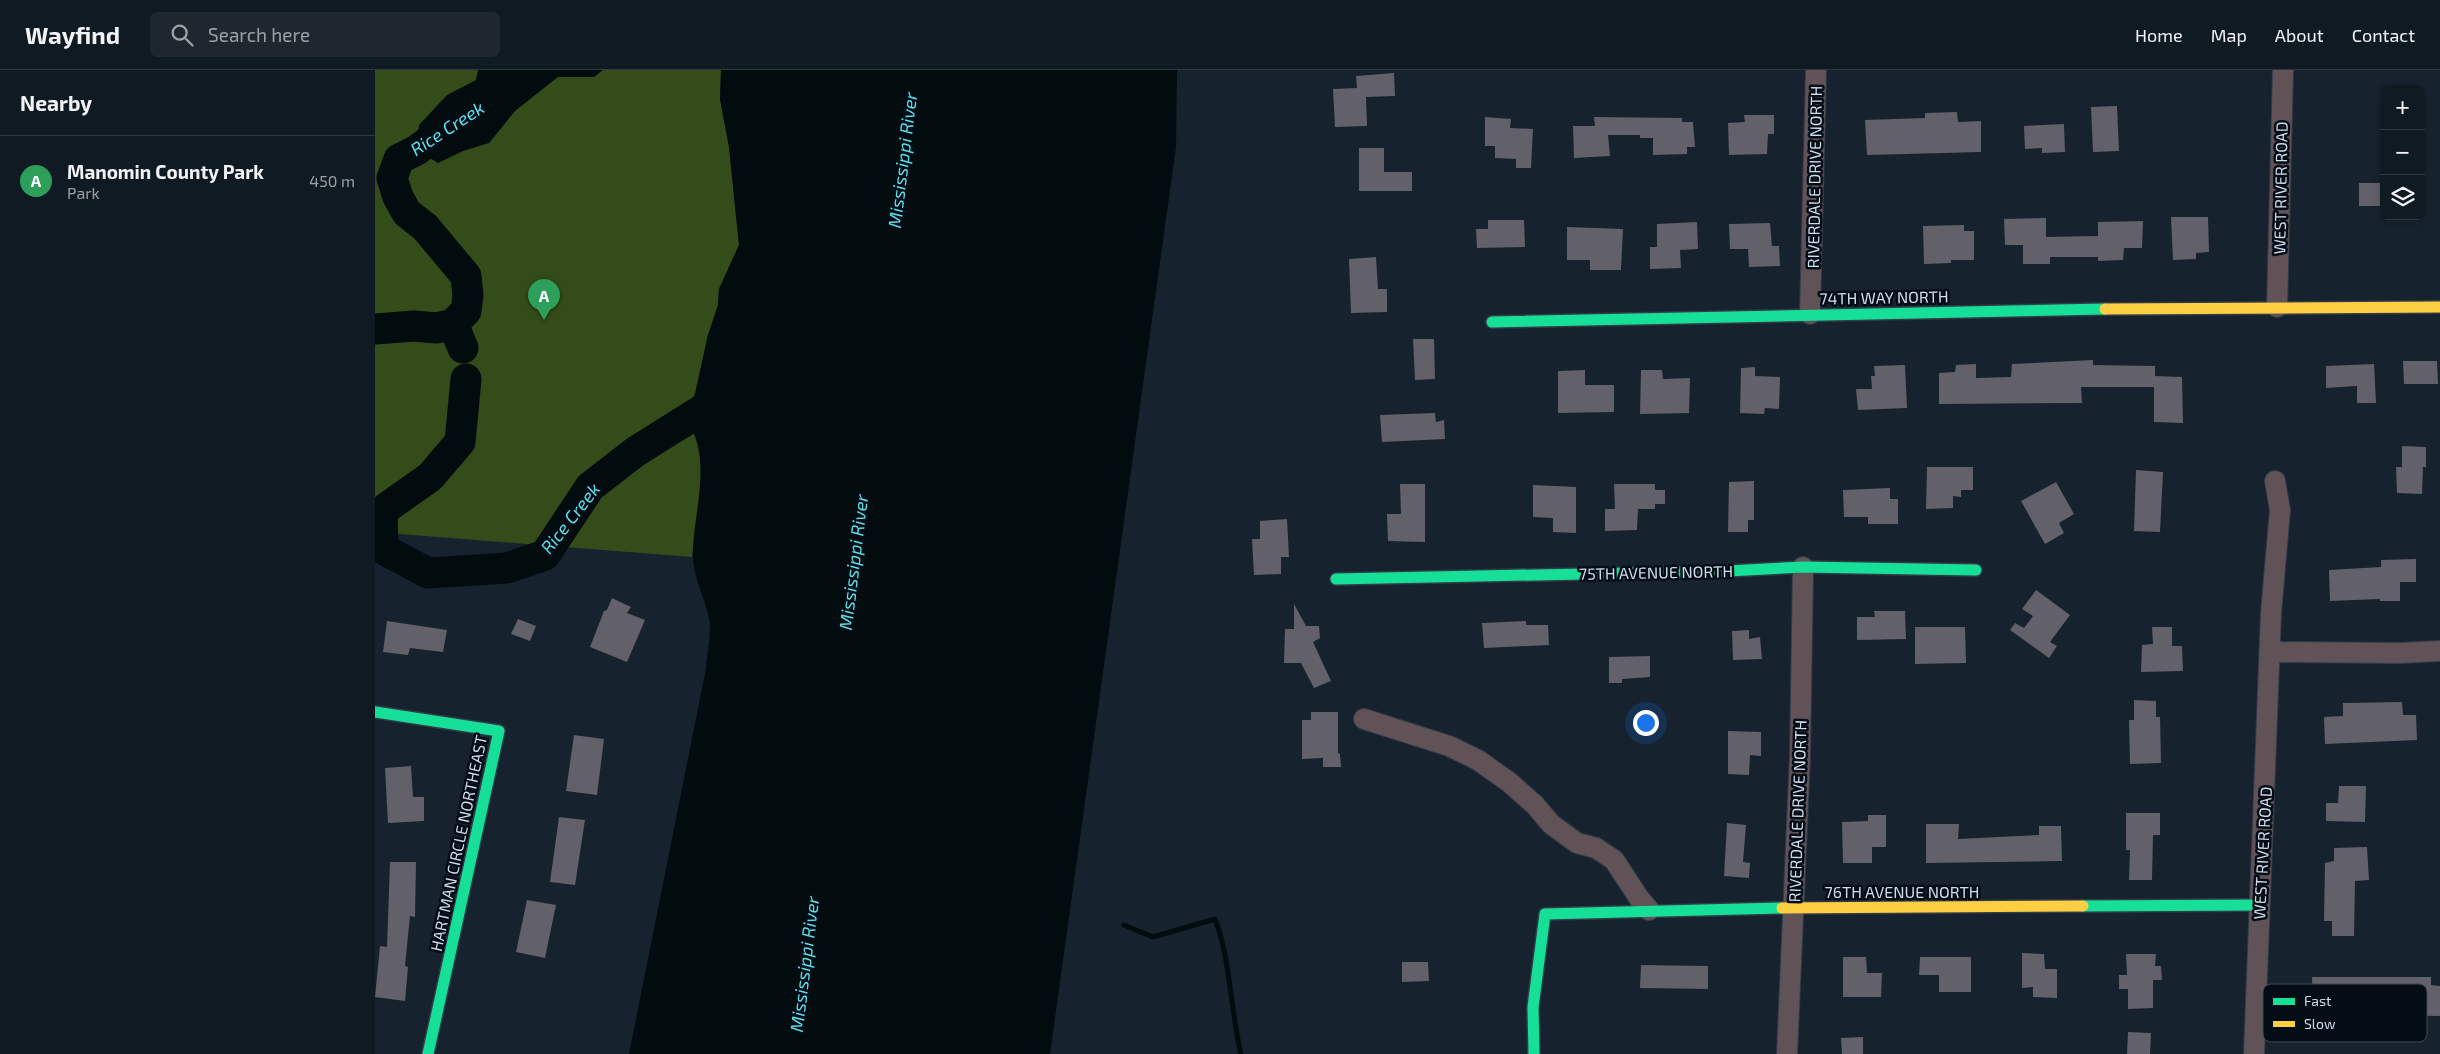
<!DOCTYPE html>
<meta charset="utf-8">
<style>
:root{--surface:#101a22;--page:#1e272f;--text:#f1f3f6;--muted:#9ca1a5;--line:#303840;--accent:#ea580c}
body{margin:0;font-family:"Exo 2",sans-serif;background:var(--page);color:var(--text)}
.controls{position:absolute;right:15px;top:15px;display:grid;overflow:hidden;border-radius:8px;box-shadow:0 2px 8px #0003}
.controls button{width:45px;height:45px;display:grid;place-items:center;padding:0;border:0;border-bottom:1px solid var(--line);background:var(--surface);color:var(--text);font:25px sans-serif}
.you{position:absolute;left:1270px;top:652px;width:18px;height:18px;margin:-12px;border:4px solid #fff;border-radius:50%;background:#1a73e8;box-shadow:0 0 0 8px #1a73e833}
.badge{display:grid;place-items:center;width:32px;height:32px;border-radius:50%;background:var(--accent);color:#fff;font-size:16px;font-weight:700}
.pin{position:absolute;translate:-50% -41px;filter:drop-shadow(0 1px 2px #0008)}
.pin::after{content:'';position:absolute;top:26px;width:18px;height:15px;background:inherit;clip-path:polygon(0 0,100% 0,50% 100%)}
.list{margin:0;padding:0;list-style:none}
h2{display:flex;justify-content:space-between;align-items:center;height:65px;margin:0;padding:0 20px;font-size:21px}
h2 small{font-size:16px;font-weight:400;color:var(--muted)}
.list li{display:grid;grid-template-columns:32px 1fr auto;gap:15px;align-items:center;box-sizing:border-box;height:90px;padding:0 20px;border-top:1px solid var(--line)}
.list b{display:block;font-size:19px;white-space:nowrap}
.list p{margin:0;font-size:16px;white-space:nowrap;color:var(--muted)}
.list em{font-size:16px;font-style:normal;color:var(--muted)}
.icon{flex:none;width:28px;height:28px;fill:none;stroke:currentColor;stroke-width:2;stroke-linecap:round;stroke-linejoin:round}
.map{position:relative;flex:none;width:2065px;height:984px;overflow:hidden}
header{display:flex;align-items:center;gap:30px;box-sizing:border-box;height:70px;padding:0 25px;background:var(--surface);border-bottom:1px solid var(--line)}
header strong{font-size:24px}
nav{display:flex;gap:28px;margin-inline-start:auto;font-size:18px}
.search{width:350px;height:45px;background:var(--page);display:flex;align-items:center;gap:12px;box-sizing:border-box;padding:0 18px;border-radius:8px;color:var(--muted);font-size:19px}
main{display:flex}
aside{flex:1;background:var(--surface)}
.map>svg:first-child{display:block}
.green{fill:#344c1a}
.water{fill:#020c0e}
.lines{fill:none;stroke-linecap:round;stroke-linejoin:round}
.stream{stroke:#020c0e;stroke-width:5}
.river{stroke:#020c0e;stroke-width:31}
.building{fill:#626068}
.street-casing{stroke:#323c47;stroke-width:22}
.fast-casing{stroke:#323c47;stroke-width:14}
.slow-casing{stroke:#323c47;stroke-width:14}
.street{stroke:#615258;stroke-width:20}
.fast{stroke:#16e098;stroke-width:11}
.slow{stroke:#ffcf43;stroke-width:11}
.labels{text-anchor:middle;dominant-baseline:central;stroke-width:5;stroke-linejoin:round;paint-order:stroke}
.street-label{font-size:16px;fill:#cfddeb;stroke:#040c15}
.water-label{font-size:18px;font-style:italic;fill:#5be2ea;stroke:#040c15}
.key{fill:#040c15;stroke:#414b55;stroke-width:1}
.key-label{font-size:14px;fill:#cfddeb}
</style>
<header>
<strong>Wayfind</strong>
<div class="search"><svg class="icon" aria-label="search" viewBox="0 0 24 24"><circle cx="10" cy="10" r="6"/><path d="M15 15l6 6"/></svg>Search here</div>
<nav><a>Home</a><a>Map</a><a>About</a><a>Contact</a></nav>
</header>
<main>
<aside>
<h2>Nearby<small></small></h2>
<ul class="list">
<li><span class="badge" style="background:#2e9e5b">A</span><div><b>Manomin County Park</b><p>Park</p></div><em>450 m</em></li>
</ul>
</aside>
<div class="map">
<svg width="2065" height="984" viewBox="0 0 2065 984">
<rect width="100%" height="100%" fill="#16222e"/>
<!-- green -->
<path class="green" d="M0,0H346L345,29L354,77L364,175L344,219L343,235L333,265L320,324L309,348C338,380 321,447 317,487L0,462Z"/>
<!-- water -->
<g class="water">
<polygon points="103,0 228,0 219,7 183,7 140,41 114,73 88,81 63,93 42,80 44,55 72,25 101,10"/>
<path d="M346,0H802L801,77L675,984H254L331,598C332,583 337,563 334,548C330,527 318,508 318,486C317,444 341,383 309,348L320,324L333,265L343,235L344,219L364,175L354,77L345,29Z"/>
</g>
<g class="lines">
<!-- stream -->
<path class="stream" d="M749,855L778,867L840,849C856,891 855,939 866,984"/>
<!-- river -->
<g class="river">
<polyline points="78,254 88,278"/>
<polyline points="0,259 39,256 62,258 78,254 91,241 93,226 91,206 50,157 32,143 23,127 17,108 24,89 42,80 75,55"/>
<polyline points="91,309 85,372 55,407 7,441 8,479 53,503 132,498 170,485 215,417 260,382 346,328"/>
</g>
</g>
<!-- building -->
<g class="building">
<polygon points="1019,3 1020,26 991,27 992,56 960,57 958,19 982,18 981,6"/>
<polygon points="1742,36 1744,81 1718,82 1716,37"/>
<polygon points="1582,42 1583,52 1606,51 1606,82 1492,85 1490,50 1550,48 1550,43"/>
<polygon points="1369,45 1399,45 1399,64 1393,64 1392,84 1354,85 1353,53 1370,52"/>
<polygon points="1110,47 1136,49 1135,58 1158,59 1156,98 1141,98 1141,89 1120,88 1120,76 1110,76"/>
<polygon points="1219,47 1307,48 1307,52 1318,52 1320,77 1312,77 1312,84 1278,85 1278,68 1265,68 1265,65 1233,65 1235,86 1199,88 1198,56 1220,56"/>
<polygon points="1689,54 1690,82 1667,83 1667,78 1650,79 1649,56"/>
<polygon points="984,78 1009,78 1009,102 1037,102 1037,121 984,121"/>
<rect x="1984" y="113" width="25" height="23"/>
<polygon points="1796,147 1833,147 1834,182 1821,183 1821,189 1798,190"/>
<polygon points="1671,148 1671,167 1723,166 1723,152 1768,151 1767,178 1749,178 1748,190 1723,191 1723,187 1675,187 1675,194 1648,194 1648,175 1630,175 1629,149"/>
<polygon points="1113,150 1149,150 1150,177 1102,178 1101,159 1113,159"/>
<polygon points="1322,152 1323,179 1305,180 1306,198 1275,199 1275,177 1282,177 1282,154"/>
<polygon points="1395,153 1397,176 1404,176 1405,196 1374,197 1373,179 1355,179 1354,154"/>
<polygon points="1589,155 1589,161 1599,161 1599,190 1576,190 1576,193 1549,194 1548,156"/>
<polygon points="1192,157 1248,159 1246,200 1215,200 1215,190 1192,190"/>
<polygon points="1001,187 1003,219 1012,219 1012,242 976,243 974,189"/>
<polygon points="1038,269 1059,269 1060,309 1040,310"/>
<polygon points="1718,290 1718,295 1780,296 1780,306 1807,307 1808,353 1779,352 1779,317 1706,317 1707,333 1564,334 1564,303 1580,302 1581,295 1601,294 1601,308 1636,307 1637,294"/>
<polygon points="2028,291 2062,291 2063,314 2029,314"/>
<polygon points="1999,294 2001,333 1982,333 1982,316 1951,318 1951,296"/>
<polygon points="1530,295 1532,338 1483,340 1481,319 1497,319 1496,306 1500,306 1499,296"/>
<polygon points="1380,297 1380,306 1405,307 1404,339 1390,338 1389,344 1365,343 1366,298"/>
<polygon points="1210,300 1210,315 1239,315 1239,342 1183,343 1183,301"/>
<polygon points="1266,300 1287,300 1288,309 1315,308 1314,343 1265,344"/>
<polygon points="1060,343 1061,352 1069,350 1070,369 1007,372 1005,345"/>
<polygon points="2027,376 2051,377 2051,397 2048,397 2047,424 2022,423 2021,397 2027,397"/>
<polygon points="1552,397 1598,397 1598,420 1586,420 1586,427 1578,426 1578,438 1551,439"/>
<polygon points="1761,400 1788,402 1785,462 1759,461"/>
<polygon points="1379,411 1379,450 1373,450 1373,462 1353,462 1354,412"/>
<polygon points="1681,412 1699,444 1684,453 1689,463 1670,474 1646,431"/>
<polygon points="1025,414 1050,414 1050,472 1013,471 1012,444 1026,444"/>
<polygon points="1239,414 1280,414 1280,420 1290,420 1290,434 1280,434 1280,439 1263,439 1262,460 1230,461 1230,439 1240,439"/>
<polygon points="1158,415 1201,417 1201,463 1178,462 1178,448 1158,447"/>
<polygon points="1515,418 1515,429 1523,429 1523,454 1493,454 1493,447 1469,447 1468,420"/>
<polygon points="912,449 914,487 906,487 906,504 879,505 877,469 885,469 885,451"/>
<polygon points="2041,489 2041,512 2025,512 2025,531 2005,531 2005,529 1955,531 1954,500 2006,497 2006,490"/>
<polygon points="1661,520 1695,545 1675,572 1682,576 1674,588 1635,560 1640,553 1649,558 1658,546 1647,539"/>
<polygon points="237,528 256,537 252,543 270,550 252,592 215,577 229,541 232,540"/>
<polygon points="919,534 931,556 944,556 945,568 938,572 956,611 939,618 926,593 909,593 910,559 919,559"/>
<polygon points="1499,541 1530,541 1531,569 1482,570 1482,547 1500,547"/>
<polygon points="143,549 161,556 155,571 136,564"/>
<polygon points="12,551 72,560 68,582 35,578 33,585 8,582"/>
<polygon points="1151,551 1151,555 1173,555 1174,575 1109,578 1107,553"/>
<polygon points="1540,557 1590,557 1591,593 1540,594"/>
<polygon points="1777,557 1797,557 1797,576 1807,576 1808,601 1766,602 1767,575 1778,574"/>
<polygon points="1374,560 1374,569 1385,567 1387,589 1358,590 1357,561"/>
<polygon points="1275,586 1275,607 1247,609 1247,613 1234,613 1234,587"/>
<polygon points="1759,630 1781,631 1781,647 1785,647 1786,693 1755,694 1754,650 1759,650"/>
<polygon points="2027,632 2028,645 2041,645 2042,670 1950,674 1949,647 1968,646 1968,633"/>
<polygon points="936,642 963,642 963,683 965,684 966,697 948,697 948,688 927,689 927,650 936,650"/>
<polygon points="1353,661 1386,662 1386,686 1375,685 1374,705 1353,704"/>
<polygon points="199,665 229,669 222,725 191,721"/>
<polygon points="36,696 38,727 49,727 49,751 13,753 10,698"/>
<polygon points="1964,716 1991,716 1990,752 1951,751 1951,733 1963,733"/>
<polygon points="1751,743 1785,743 1785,765 1778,765 1777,810 1754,810 1755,780 1751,780"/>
<polygon points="1493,745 1511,745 1511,777 1497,777 1497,793 1468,793 1467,752 1493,751"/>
<polygon points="184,747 210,750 200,815 175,812"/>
<polygon points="1352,753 1371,755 1368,792 1375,793 1374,808 1349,806"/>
<polygon points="1551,754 1584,754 1583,769 1664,765 1664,756 1686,756 1687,791 1551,793"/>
<polygon points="1992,777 1994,810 1980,811 1979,866 1957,866 1957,851 1949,851 1950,793 1959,791 1959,778"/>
<polygon points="15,792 41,792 40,847 35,846 30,896 33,897 30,931 0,927 5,876 12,877"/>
<polygon points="152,830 181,835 170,888 141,882"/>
<polygon points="1647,883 1669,884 1670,899 1682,899 1682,928 1658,927 1658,917 1647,918"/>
<polygon points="1751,884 1781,884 1780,896 1786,896 1787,910 1778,910 1778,938 1753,939 1753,919 1744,919 1744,905 1752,905"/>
<polygon points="1468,887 1491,887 1492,903 1507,903 1506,927 1468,927"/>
<polygon points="1545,887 1596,887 1596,922 1564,922 1564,905 1544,905"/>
<polygon points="1027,892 1053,892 1054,911 1027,912"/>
<polygon points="1266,895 1333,896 1333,919 1265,918"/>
<polygon points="1937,907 2056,907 2056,915 2065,916 2065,946 1975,945 1975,947 1956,947 1956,941 1938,941"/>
<polygon points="1753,962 1776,963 1775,984 1752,984"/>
<polygon points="1488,967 1488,984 1467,984 1466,968"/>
</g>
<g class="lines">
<!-- street casing -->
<g class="street-casing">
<g id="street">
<polyline points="1902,237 1908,0"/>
<polyline points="1435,244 1441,0"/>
<polyline points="1896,582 2024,583 2065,581"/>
<polyline points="989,649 1074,676 1103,690 1134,712 1160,735 1176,754 1202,773 1221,778 1239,790 1264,828 1274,840"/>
<polyline points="1412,984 1425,686 1428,497"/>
<polyline points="1879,984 1896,543 1905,440 1900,411"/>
</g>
</g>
<!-- fast casing -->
<g class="fast-casing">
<g id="fast">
<polyline points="1117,252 1730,239"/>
<polyline points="961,509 1353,501 1428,497 1601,500"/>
<polyline points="0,642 124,661 53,984"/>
<polyline points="1708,836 1885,835"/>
<polyline points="1159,984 1158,937 1170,844 1407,838"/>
</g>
</g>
<!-- slow casing -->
<g class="slow-casing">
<g id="slow">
<polyline points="1730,239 2065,237"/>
<polyline points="1407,838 1708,836"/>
</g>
</g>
<!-- street -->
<use href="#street" class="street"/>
<!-- fast -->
<use href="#fast" class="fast"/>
<!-- slow -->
<use href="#slow" class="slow"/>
</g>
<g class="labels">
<!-- street labels -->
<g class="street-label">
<text transform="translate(1439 107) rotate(-89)">RIVERDALE DRIVE NORTH</text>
<text transform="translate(1905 118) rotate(-89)">WEST RIVER ROAD</text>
<text transform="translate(1509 227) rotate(-1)">74TH WAY NORTH</text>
<text transform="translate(1281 502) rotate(-1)">75TH AVENUE NORTH</text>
<text transform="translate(1422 741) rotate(-88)">RIVERDALE DRIVE NORTH</text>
<text transform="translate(83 773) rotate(-78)">HARTMAN CIRCLE NORTHEAST</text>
<text transform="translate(1887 783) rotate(-87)">WEST RIVER ROAD</text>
<text x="1527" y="821">76TH AVENUE NORTH</text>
</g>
<!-- water labels -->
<g class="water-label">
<text transform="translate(72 58) rotate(-33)">Rice Creek</text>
<text transform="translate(527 90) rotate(-83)">Mississippi River</text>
<text transform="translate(195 448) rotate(-52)">Rice Creek</text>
<text transform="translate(478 492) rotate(-83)">Mississippi River</text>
<text transform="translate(429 894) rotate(-83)">Mississippi River</text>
</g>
</g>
<!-- legend -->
<rect x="1888" y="914" width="164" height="58" rx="8" class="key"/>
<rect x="1898" y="928" width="22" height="7" fill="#16e098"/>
<rect x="1898" y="951" width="22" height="6" fill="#ffcf43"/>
<g class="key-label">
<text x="1929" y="936">Fast</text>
<text x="1929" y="959">Slow</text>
</g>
</svg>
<div class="controls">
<button>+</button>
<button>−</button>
<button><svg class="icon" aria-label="layers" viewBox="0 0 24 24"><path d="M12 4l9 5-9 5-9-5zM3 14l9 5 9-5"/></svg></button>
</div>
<div class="you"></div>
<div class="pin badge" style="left:169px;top:250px;background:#2e9e5b">A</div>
</div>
</main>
